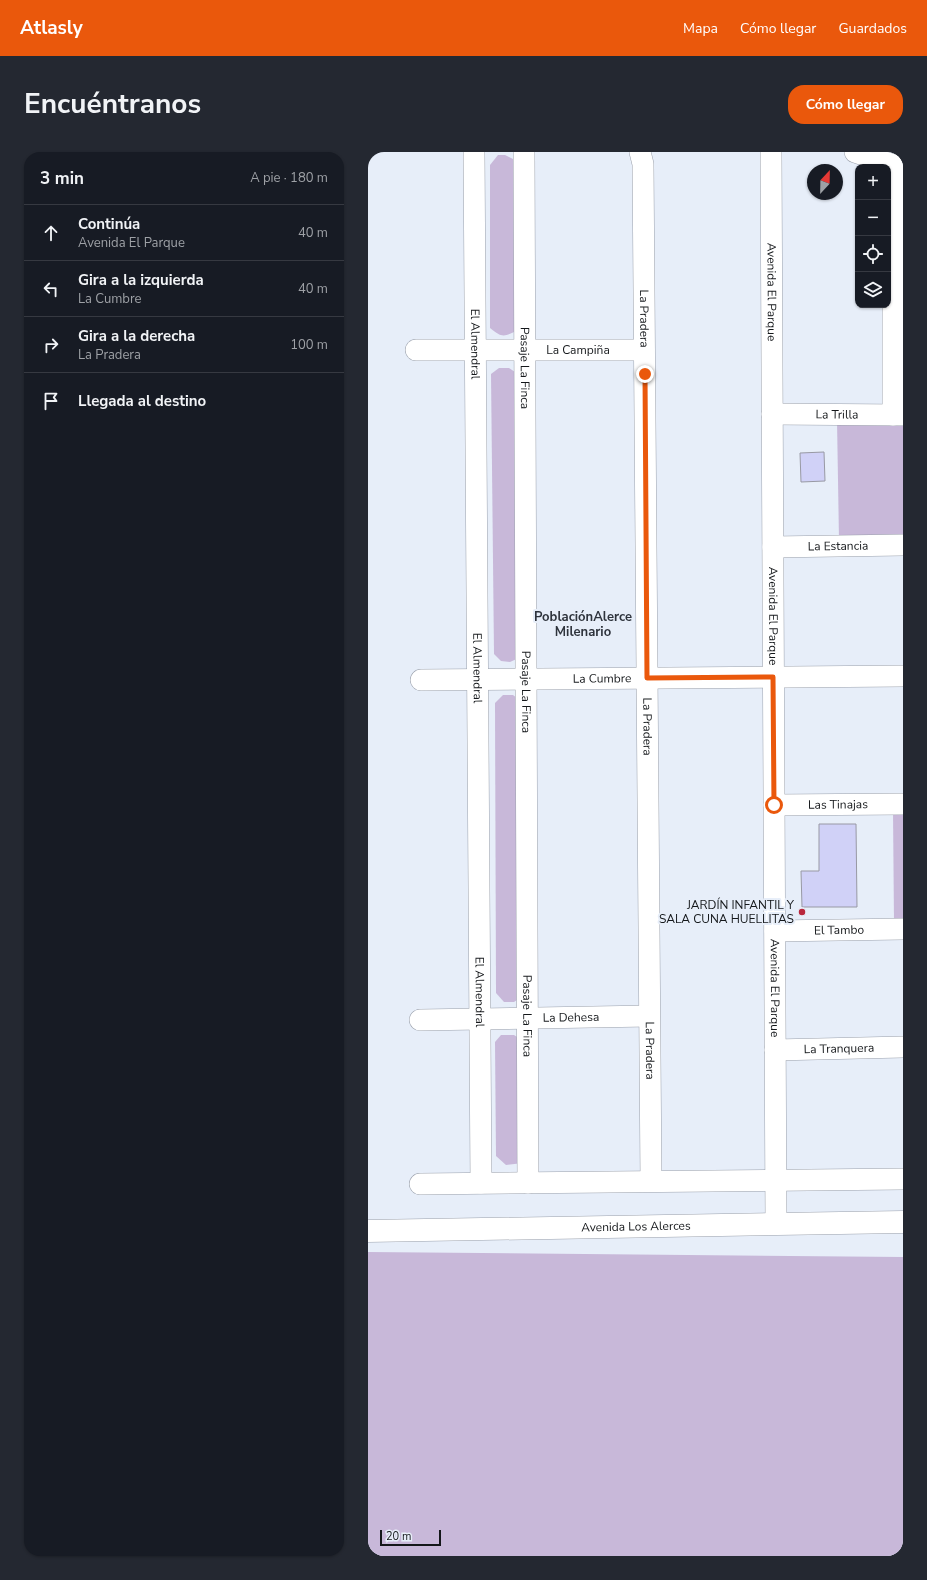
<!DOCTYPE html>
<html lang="es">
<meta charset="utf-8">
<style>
:root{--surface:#171b24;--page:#242831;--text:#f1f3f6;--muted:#9ea1a6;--line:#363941;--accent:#ea580c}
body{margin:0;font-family:"Nunito Sans",sans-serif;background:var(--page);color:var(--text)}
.controls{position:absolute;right:12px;top:12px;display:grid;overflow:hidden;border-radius:8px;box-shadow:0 1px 3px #0004}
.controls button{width:36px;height:36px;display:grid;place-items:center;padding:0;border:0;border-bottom:1px solid var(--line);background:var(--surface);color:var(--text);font:20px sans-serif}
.compass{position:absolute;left:439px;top:12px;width:36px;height:36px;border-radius:50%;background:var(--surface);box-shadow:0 1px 3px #0004;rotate:22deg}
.scale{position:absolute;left:12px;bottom:10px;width:61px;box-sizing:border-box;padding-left:4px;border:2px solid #14171a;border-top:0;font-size:11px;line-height:14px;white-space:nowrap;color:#14171a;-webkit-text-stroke:3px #e7eef9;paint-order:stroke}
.stop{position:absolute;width:12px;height:12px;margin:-9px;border:3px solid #ea580c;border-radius:50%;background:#fff}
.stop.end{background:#ea580c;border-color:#fff;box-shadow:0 1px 4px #0008}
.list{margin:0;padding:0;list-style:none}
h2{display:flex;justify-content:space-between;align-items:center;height:52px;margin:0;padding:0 16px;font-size:17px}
h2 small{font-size:13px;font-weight:400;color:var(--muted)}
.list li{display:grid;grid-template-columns:26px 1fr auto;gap:12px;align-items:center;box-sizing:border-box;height:56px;padding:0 16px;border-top:1px solid var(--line)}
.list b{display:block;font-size:15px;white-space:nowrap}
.list p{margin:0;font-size:13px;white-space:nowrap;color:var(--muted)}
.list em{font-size:13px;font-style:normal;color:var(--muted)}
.icon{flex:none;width:22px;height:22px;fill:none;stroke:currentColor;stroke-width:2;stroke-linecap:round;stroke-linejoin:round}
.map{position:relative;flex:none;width:535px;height:1404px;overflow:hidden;border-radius:16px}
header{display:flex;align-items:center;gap:24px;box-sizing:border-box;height:56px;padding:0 20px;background:var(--accent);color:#fff}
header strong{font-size:19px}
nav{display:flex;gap:22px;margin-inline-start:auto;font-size:14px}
.intro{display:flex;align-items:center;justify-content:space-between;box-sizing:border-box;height:96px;padding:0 24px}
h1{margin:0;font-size:28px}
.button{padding:10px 18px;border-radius:16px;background:var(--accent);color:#fff;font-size:14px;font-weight:700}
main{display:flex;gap:24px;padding:0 24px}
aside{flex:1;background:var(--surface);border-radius:16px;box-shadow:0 1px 3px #0004}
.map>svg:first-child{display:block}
.green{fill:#c8b8d9}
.building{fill:#d0d1f7;stroke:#9899a4}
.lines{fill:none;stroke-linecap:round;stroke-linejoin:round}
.minor-casing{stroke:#9ba1ac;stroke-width:22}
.secondary-casing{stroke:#9ba1ac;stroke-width:23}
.minor{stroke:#fff;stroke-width:21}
.secondary{stroke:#fff;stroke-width:22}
.route{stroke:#ea580c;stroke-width:5}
.poi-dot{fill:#b9273d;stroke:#e7eef9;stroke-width:1.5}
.labels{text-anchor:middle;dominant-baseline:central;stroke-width:4;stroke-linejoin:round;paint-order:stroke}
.street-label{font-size:12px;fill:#14171a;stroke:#e7eef9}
.poi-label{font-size:12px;fill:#14171a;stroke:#e7eef9;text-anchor:end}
.neighbourhood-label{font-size:13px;font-weight:bold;fill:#2e333c;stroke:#e7eef9}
</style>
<header>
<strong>Atlasly</strong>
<nav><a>Mapa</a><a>Cómo llegar</a><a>Guardados</a></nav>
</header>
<div class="intro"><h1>Encuéntranos</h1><a class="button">Cómo llegar</a></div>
<main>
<aside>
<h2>3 min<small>A pie · 180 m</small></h2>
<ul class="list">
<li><svg class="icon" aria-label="ahead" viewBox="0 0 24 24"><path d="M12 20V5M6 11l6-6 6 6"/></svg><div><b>Continúa</b><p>Avenida El Parque</p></div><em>40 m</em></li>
<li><svg class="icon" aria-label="left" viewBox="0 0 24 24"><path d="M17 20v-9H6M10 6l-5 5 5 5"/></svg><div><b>Gira a la izquierda</b><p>La Cumbre</p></div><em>40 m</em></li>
<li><svg class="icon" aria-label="right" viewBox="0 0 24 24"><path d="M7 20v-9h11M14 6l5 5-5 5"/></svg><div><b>Gira a la derecha</b><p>La Pradera</p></div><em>100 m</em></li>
<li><svg class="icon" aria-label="arrive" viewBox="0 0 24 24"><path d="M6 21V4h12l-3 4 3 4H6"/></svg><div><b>Llegada al destino</b></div></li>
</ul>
</aside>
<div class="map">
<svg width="535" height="1404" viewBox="0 0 535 1404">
<rect width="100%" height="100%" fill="#e7eef9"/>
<!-- green -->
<g class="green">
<path d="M130,3H137L149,9L150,178C136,185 134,186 122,176V13Z"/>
<polygon points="131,216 141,216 150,222 153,505 142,510 133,509 126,502 123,222"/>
<polygon points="469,268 535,268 535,387 471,388"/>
<polygon points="135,543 145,543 154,550 155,844 146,850 136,850 128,841 127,551"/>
<polygon points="525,659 535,659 535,771 526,771"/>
<polygon points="133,883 146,883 154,888 155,1011 138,1013 128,1004 127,890"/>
<polygon points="0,1100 535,1105 535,1404 0,1404"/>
</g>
<!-- building -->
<g class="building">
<polygon points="456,300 457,329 433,330 432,301"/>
<polygon points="451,672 488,672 489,755 434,755 433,719 451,719"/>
</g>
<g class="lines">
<!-- minor casing -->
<g class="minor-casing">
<g id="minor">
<path id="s1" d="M106,0L113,1031"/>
<path id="s2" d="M156,0L160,1031"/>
<path id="s3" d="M272,0L275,12L283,1029"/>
<path id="s4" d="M403,0L408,1072"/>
<polyline points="487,0 535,16"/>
<path id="s5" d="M48,198H276"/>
<path id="s6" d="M404,262L535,263"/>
<polyline points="525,263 525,13"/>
<path id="s7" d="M405,395L535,393"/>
<path id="s8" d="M53,528L535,524"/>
<path id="s9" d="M406,653L535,652"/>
<path id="s10" d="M407,779L535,777"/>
<path id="s11" d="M52,868L281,864"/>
<path id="s12" d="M407,898L535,895"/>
<polyline points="52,1032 535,1027"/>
</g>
</g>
<!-- secondary casing -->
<g class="secondary-casing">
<g id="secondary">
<path id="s13" d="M0,1079L535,1070"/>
</g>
</g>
<!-- minor -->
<use href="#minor" class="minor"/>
<!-- secondary -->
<use href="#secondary" class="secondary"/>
</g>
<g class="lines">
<!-- route -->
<polyline class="route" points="277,222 279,526 405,525 406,653"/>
</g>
<!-- markers -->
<circle class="poi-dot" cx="434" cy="760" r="4"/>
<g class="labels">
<!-- street labels -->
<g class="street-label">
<text stroke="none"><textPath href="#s4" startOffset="140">Avenida El Parque</textPath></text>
<text stroke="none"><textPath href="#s3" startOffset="167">La Pradera</textPath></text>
<text stroke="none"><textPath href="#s1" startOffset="192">El Almendral</textPath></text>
<text stroke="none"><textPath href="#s5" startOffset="162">La Campiña</textPath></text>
<text stroke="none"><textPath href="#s2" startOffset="216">Pasaje La Finca</textPath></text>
<text stroke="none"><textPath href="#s6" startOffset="65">La Trilla</textPath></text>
<text stroke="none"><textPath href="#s7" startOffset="65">La Estancia</textPath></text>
<text stroke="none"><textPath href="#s4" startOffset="464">Avenida El Parque</textPath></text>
<text stroke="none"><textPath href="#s1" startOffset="516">El Almendral</textPath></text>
<text stroke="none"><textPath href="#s8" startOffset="181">La Cumbre</textPath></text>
<text stroke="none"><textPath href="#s2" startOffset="540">Pasaje La Finca</textPath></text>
<text stroke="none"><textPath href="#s3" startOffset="575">La Pradera</textPath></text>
<text stroke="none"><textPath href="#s9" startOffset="64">Las Tinajas</textPath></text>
<text stroke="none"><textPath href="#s10" startOffset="64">El Tambo</textPath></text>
<text stroke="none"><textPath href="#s4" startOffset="836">Avenida El Parque</textPath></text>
<text stroke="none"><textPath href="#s1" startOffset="840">El Almendral</textPath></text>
<text stroke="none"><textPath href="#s2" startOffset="864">Pasaje La Finca</textPath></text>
<text stroke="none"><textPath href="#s11" startOffset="151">La Dehesa</textPath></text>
<text stroke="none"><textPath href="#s12" startOffset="64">La Tranquera</textPath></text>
<text stroke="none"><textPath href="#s3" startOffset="899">La Pradera</textPath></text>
<text stroke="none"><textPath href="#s13" startOffset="268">Avenida Los Alerces</textPath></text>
</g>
<!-- poi labels -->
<g class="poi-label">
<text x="426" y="753">JARDÍN INFANTIL Y<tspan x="426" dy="14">SALA CUNA HUELLITAS</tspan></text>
</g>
<!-- neighbourhood labels -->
<g class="neighbourhood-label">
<text x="215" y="465">PoblaciónAlerce<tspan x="215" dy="15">Milenario</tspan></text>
</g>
</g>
</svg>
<div class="controls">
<button>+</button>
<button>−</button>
<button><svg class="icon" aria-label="locate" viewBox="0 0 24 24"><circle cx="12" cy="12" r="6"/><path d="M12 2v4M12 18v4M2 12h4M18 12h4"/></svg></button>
<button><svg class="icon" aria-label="layers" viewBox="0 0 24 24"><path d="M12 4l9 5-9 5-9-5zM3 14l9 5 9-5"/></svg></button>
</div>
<svg class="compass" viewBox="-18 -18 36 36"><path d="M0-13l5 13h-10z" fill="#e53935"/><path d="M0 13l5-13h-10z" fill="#9ea1a6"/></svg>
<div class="scale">20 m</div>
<div class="stop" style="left:406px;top:653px"></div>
<div class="stop end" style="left:277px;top:222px"></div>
</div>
</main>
